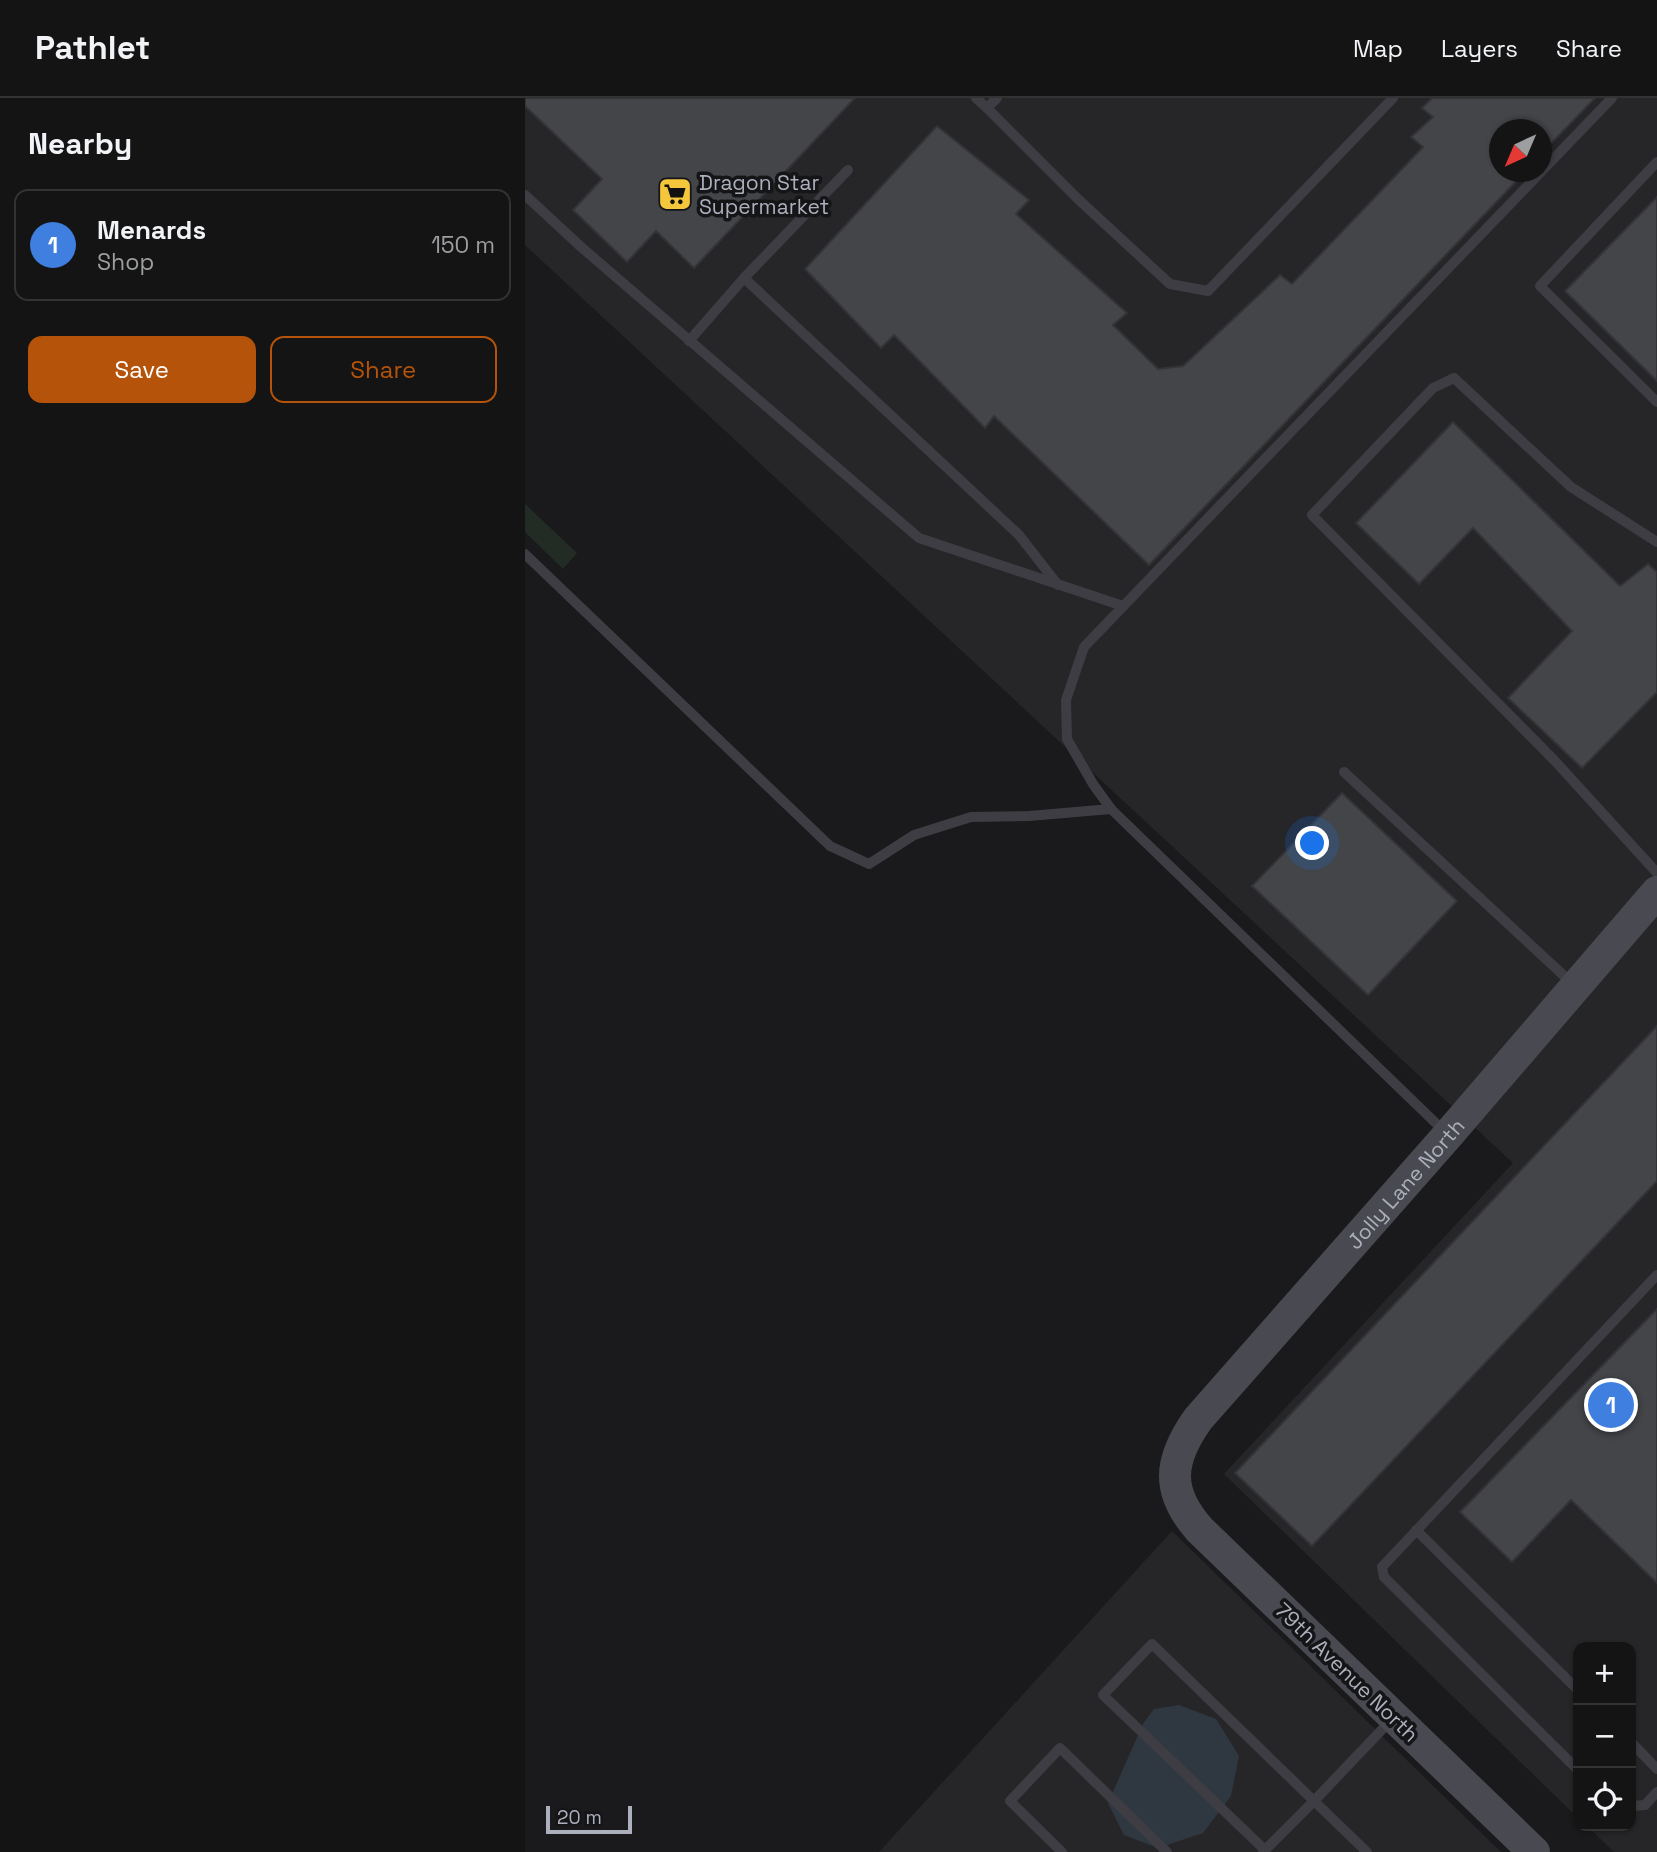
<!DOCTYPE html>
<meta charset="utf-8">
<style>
:root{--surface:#141415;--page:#212122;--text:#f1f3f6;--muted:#9d9ea0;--line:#333334;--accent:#b45309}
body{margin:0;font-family:"Space Grotesk",sans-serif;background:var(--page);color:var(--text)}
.controls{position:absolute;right:21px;bottom:21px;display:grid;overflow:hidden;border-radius:14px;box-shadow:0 2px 5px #0004}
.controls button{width:63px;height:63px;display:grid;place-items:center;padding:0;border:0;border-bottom:2px solid var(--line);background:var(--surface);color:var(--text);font:35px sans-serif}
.compass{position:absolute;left:964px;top:21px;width:63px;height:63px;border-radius:50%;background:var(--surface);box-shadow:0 2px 5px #0004;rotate:224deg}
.scale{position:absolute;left:21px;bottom:18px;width:86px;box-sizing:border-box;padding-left:7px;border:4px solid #acb0bc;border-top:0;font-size:19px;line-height:24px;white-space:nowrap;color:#acb0bc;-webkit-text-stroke:5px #151517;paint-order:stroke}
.you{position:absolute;left:788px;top:746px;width:24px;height:24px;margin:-18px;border:5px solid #fff;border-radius:50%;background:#1a73e8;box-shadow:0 0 0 10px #1a73e833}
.badge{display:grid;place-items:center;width:46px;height:46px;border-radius:50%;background:var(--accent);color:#fff;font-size:23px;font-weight:700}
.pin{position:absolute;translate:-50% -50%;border:4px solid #fff;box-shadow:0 2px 7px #0006}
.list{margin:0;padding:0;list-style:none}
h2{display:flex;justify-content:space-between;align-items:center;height:91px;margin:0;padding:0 28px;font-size:30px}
h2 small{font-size:23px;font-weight:400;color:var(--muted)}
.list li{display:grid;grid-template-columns:46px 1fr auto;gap:21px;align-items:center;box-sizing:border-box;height:112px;margin:0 14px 14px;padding:0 14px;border:2px solid var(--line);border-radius:14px}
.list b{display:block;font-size:26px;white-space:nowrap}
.list p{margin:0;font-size:23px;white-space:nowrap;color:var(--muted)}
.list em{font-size:23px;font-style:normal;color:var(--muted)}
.actions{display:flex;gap:14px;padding:21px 28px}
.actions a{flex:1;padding:16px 0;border:2px solid var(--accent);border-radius:14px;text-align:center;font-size:24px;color:var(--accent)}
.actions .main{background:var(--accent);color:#fff}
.icon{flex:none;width:38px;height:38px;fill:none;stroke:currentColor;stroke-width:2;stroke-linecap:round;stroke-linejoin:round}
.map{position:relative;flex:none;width:1132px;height:1754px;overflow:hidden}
header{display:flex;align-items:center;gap:42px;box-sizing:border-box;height:98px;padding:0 35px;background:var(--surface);border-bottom:2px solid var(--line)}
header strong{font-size:33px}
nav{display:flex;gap:38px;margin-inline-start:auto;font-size:24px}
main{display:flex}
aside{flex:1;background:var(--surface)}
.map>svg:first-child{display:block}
.built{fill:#262629;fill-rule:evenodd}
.green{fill:#222b24}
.water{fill:#2f3841}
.building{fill:#444549;stroke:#343438;stroke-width:2}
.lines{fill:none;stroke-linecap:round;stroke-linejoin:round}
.lane{stroke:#3d3d43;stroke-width:10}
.secondary{stroke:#494a51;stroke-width:32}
.labels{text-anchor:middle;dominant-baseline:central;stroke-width:7;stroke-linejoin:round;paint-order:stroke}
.poi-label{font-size:21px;fill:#acb0bc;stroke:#151517;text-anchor:start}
.street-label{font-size:21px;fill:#acb0bc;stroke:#151517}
</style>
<header>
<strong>Pathlet</strong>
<nav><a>Map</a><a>Layers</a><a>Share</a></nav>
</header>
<main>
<aside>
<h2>Nearby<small></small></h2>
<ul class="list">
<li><span class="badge" style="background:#3f7fe0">1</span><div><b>Menards</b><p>Shop</p></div><em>150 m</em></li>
</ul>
<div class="actions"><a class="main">Save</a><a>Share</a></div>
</aside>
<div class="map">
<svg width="1132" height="1754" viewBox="0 0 1132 1754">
<rect width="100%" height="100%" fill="#1a1a1c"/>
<!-- built -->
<g class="built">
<path d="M0,0H1132V1754H1089L1062,1728H1106V1549H1053V1720L699,1376L988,1065L0,147ZM974,32H1016V74H974Z"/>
<polygon points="647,1433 976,1754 354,1754"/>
</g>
<!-- green -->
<polygon class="green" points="0,406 52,455 38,471 0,434"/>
<!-- water -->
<polygon class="water" points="654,1607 691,1621 714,1658 706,1698 678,1735 633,1750 599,1737 583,1705 618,1626 629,1611"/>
<!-- building -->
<g class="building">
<polygon points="0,0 330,0 169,170 131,133 102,164 48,112 77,81 0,8"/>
<polygon points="907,0 1070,0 1016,56 1016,32 974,32 974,74 1000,74 624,467 469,318 460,330 369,237 356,250 280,171 412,28 504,102 491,116 602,215 588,227 633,271 658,268 755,177 767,186 898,49 886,39 908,19 897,10"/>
<polygon points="1132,99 1132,283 1040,193"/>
<polygon points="928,324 1095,488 1123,466 1132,474 1132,594 1057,670 983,600 1047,533 948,430 894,486 831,425"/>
<polygon points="817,695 932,803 843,897 727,788"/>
<polygon points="1132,928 1132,1083 787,1448 710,1375"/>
<polygon points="1132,1211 1132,1485 1046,1402 987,1464 935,1414"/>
</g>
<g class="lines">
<!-- lane -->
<g class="lane">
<polyline points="451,0 462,10 472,0"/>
<polyline points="462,10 554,102 645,186 683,193 868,0"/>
<polyline points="1132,64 1015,188 1132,304"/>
<polyline points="323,72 219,180 494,437 533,487"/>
<polyline points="0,97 55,148 394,440 598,508"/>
<polyline points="164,243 219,180"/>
<polyline points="1132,444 1046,389 929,280 908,290 787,417 1029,662 1132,775"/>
<polyline points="0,456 305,748 344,766 389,737 446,719 504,718 586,711"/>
<polyline points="819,674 1049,887"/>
<polyline points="921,1035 586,711 568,686 542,641 541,602 559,549 1087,0"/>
<polyline points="891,1432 1053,1592"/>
<polyline points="1106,1644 1132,1671"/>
<polyline points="1053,1672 859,1479 857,1469 1132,1177"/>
<polyline points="1106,1708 1120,1707 1132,1694"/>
<polyline points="740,1752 789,1703 842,1754"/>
<polyline points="537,1754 485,1703 535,1650 642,1754"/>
<polyline points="738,1754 740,1752 578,1597 627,1546 789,1703 867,1621"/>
</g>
<!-- secondary -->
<path class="secondary" id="s1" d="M1009,1754L675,1432C640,1393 644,1362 673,1321L923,1037L1132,794"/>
</g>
<!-- icons -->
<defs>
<g id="supermarket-square" transform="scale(1.75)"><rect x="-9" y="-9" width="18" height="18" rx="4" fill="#f4c63b" stroke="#151517"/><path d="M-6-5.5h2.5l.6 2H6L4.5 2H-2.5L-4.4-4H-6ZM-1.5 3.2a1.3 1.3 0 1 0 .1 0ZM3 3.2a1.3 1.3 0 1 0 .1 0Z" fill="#111"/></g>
</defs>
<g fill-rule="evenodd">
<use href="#supermarket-square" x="150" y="96"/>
</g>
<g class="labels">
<!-- poi labels -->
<g class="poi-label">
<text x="174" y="84">Dragon Star<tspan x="174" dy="24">Supermarket</tspan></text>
</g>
<!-- street labels -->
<g class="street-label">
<text stroke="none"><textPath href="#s1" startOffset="901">Jolly Lane North</textPath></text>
<text transform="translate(822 1574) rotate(44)">79th Avenue North</text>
</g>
</g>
</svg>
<div class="controls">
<button>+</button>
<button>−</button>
<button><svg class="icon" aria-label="locate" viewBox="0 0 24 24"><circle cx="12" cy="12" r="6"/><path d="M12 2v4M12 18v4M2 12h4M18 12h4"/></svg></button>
</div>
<svg class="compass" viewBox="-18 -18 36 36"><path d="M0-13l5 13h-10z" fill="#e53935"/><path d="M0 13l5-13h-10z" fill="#9d9ea0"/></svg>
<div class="scale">20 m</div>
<div class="you"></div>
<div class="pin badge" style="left:1086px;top:1307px;background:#3f7fe0">1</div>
</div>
</main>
